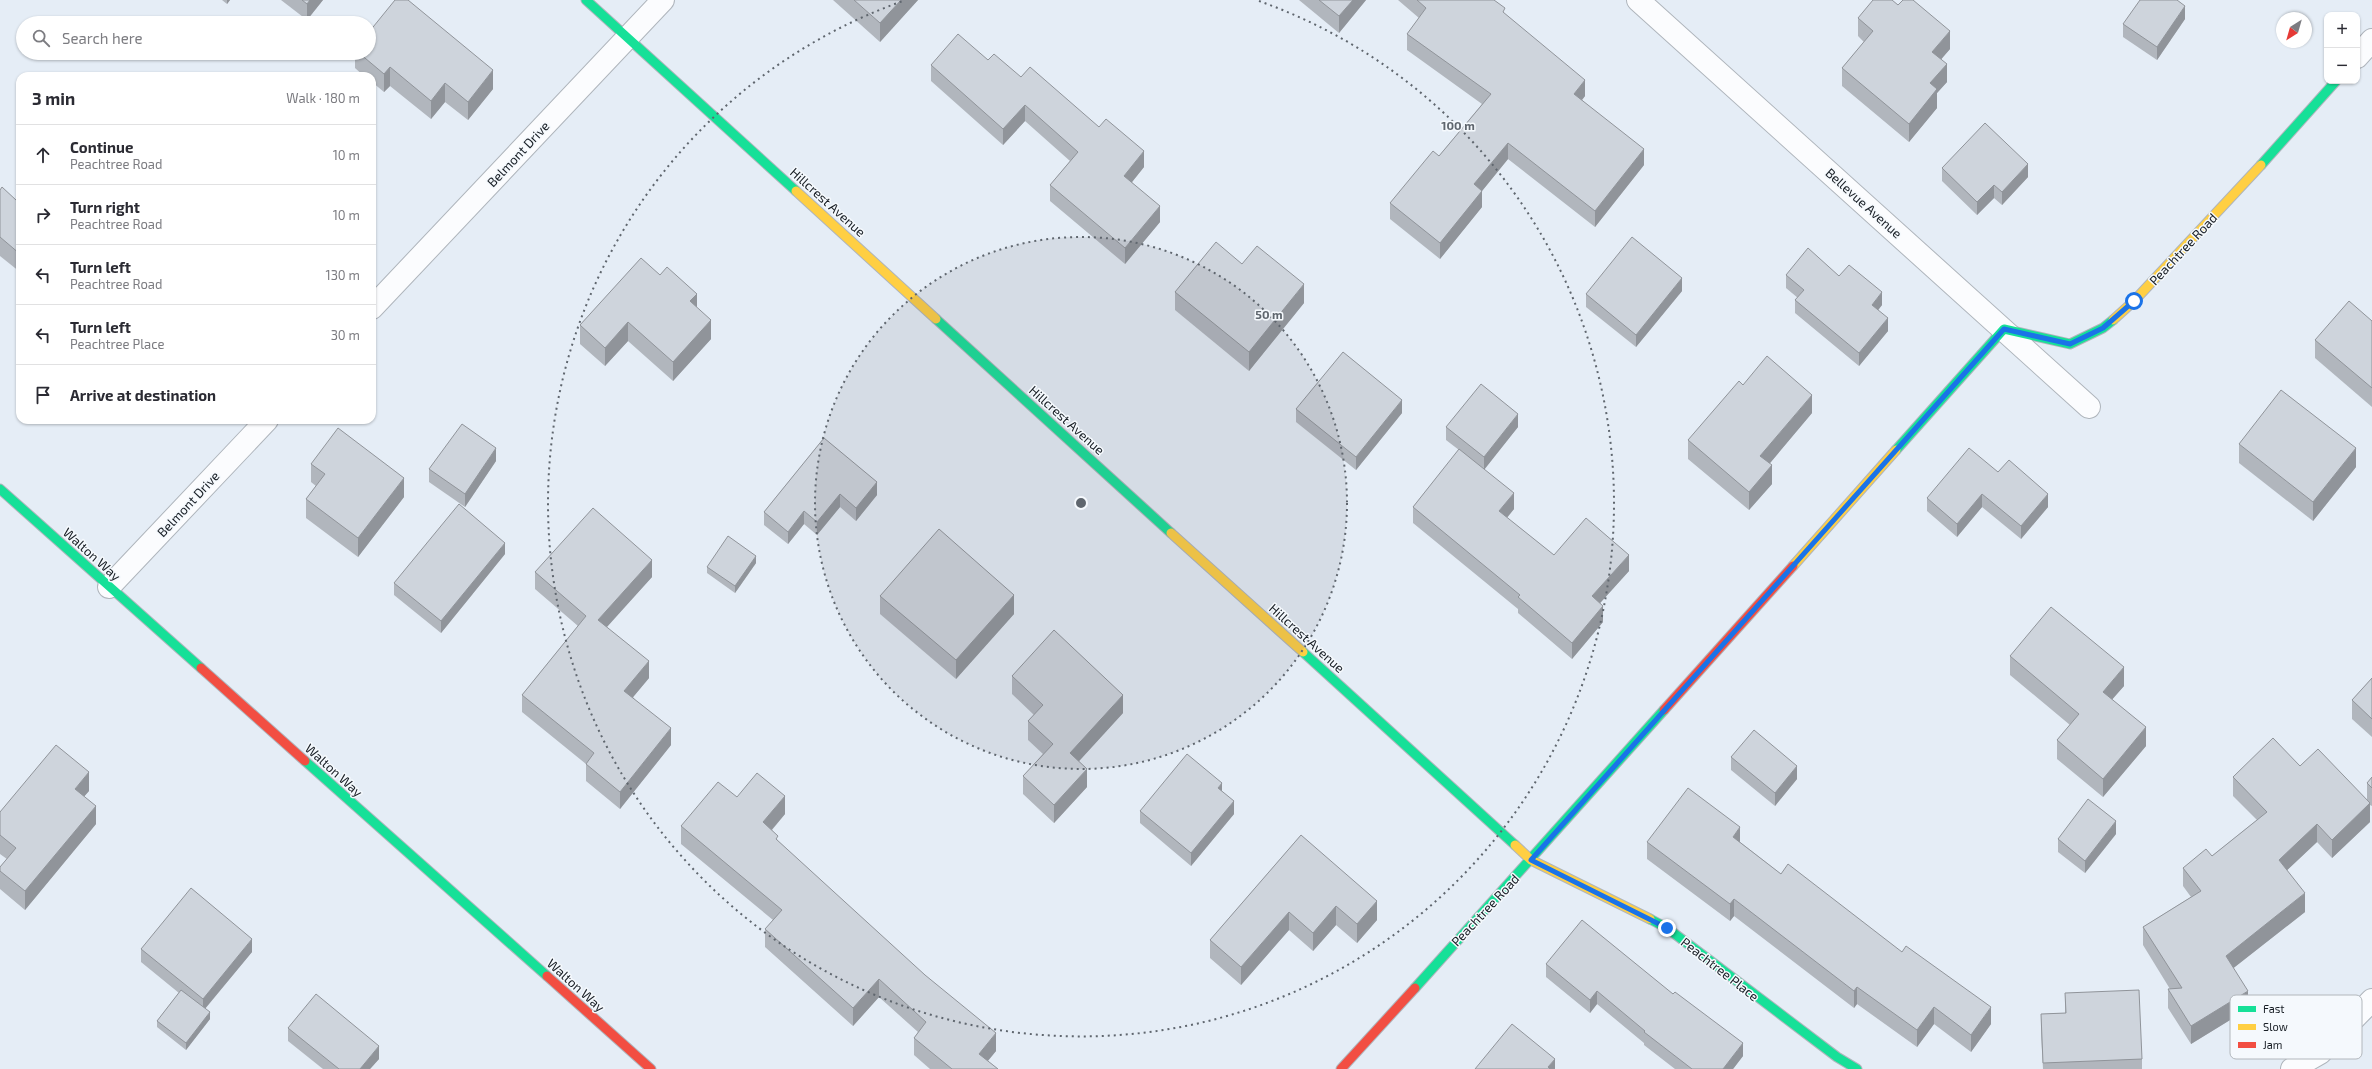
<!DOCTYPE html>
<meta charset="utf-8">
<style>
:root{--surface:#fff;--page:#f2f2f3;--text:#2b2b33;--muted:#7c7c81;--line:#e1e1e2}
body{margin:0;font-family:"Exo 2",sans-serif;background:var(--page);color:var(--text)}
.controls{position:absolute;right:12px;top:12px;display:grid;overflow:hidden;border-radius:8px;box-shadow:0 1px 3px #0004}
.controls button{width:36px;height:36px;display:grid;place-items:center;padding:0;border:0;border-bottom:1px solid var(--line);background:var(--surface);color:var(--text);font:20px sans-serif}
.compass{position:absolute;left:2276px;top:12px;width:36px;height:36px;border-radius:50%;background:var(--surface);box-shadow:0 1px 3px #0004;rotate:217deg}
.stop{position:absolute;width:12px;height:12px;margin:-9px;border:3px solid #1a73e8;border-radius:50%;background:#fff}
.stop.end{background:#1a73e8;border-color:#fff;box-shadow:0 1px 4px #0008}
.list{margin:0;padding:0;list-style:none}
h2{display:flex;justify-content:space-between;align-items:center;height:52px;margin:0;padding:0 16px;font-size:17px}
h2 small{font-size:13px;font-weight:400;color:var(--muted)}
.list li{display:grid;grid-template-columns:26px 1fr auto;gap:12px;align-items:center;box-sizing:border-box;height:60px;padding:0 16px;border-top:1px solid var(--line)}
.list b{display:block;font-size:15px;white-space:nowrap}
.list p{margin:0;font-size:13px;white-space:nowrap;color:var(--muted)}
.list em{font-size:13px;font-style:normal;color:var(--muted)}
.icon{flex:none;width:22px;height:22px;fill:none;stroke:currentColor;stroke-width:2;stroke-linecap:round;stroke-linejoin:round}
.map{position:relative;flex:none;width:2372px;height:1069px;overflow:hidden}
.search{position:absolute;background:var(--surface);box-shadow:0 1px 3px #0004;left:16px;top:16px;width:360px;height:44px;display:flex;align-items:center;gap:10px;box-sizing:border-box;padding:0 14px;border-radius:22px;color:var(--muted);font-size:15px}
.panel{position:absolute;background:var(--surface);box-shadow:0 1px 3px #0004;left:16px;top:72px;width:360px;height:352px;border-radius:12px}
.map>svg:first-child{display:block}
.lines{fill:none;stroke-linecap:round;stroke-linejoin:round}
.street-casing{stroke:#afb5bc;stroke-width:24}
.fast-casing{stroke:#afb5bc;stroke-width:11}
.slow-casing{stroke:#afb5bc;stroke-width:11}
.jam-casing{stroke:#afb5bc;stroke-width:11}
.street{stroke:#fbfcfe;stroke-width:22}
.fast{stroke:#16e098;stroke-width:9}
.slow{stroke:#ffcf43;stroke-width:9}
.jam{stroke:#f24e42;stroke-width:9}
.wall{fill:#b1b6bd}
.shaded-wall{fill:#90949a}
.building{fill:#ced4dc;stroke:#90949a}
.route{stroke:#1a73e8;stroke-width:5}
.ring{fill:none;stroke:#5f666e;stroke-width:2;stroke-dasharray:2 4}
.labels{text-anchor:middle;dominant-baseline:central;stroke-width:3;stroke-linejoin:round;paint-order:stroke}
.street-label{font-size:13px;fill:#171d24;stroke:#f5f9fd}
.key{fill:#f5f9fd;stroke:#b2b7bc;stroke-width:1}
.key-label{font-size:11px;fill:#171d24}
.centre{fill:#5f666e;stroke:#f5f9fd;stroke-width:2}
.ring-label{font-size:12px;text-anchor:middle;font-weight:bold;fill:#5f666e;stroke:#f5f9fd;stroke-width:3;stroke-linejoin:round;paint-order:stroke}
</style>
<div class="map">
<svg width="2372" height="1069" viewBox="0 0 2372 1069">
<rect width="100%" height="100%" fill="#e5edf6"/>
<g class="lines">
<!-- street casing -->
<g class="street-casing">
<g id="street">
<polyline points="1638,0 2089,407"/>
<polyline points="2357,57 2372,40"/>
<polyline points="372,308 663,0"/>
<polyline points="109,587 267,420"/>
<polyline points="2292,1069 2320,1053 2372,1000"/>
</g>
</g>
<!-- fast casing -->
<g class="fast-casing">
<g id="fast">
<polyline points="586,0 796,191"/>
<polyline points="2261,165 2336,81"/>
<polyline points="936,319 1171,533"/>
<polyline points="1896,450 2004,329 2070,344 2103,328 2113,320"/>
<polyline points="0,489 201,668"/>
<polyline points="1303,652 1515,845"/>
<polyline points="305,761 547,976"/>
<polyline points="1650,919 1667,928 1837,1057 1857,1069"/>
<polyline points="1415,988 1664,710"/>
</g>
</g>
<!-- slow casing -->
<g class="slow-casing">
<g id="slow">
<polyline points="796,191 936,319"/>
<polyline points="2113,320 2134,301 2261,165"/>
<polyline points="1171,533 1303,652"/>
<polyline points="1793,566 1896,450"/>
<polyline points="1515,845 1531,860 1650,919"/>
</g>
</g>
<!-- jam casing -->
<g class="jam-casing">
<g id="jam">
<polyline points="201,668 305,761"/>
<polyline points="1664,710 1793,566"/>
<polyline points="547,976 651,1069"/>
<polyline points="1341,1069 1415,988"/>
</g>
</g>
<!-- street -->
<use href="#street" class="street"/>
<!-- fast -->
<use href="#fast" class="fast"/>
<!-- slow -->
<use href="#slow" class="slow"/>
<!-- jam -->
<use href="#jam" class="jam"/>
</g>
<!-- wall -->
<g class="wall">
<polygon points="222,0 230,0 227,4"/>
<polygon points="281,0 323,0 307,20"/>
<polygon points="833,0 918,0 880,42"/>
<polygon points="1299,0 1366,0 1339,33"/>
<polygon points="1398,0 1494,0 1505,14 1585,96 1582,100 1644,165 1595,227 1508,159 1482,191 1482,207 1440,259 1390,219 1390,203 1439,156 1482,104 1407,50 1407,34 1419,18"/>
<polygon points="1858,18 1950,49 1941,59 1947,82 1937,93 1937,108 1909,142 1842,86 1842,68 1864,42 1858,36"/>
<polygon points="2185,19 2157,60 2123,37 2123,24"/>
<polygon points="355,53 369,53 493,89 468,120 445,102 431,119 390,86 384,92 372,82 372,76 364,76 355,68"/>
<polygon points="988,60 1021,77 1144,167 1132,182 1160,222 1125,264 1050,201 1050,185 1070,161 1025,121 1003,145 931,81 931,65"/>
<polygon points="1942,168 2028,177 2002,205 1994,198 1977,215 1942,181"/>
<polygon points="0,190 16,200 20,195 20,272 0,256"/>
<polygon points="1242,264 1304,303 1249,371 1175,310 1175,292"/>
<polygon points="1786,275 1839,276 1882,305 1878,310 1888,331 1859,366 1795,313 1795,300 1798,298 1786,288"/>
<polygon points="1682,291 1636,347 1586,307 1586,294"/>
<polygon points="697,308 711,339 673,381 628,341 605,366 580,344 580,325"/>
<polygon points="2372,321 2372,407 2315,358 2315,340"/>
<polygon points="1296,409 1402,413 1356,470 1296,422"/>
<polygon points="1812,413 1769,464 1772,484 1749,510 1688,459 1688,440"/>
<polygon points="1446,427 1518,427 1484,469 1514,509 1507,518 1554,555 1629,571 1600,603 1603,622 1572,659 1518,613 1518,609 1413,523 1413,507 1459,450 1446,440"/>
<polygon points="824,438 877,495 856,521 840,507 817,535 804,524 788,544 764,525 764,512"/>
<polygon points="2239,444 2356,467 2313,521 2239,463"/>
<polygon points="496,461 465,507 429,482 429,469"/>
<polygon points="311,464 404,497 358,557 306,518 306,499 316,486 311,482"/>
<polygon points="1998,472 2048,507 2021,539 1982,507 1957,537 1927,511 1927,498"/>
<polygon points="505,554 441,633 394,595 394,583"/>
<polygon points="756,563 735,593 707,573 707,567"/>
<polygon points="535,572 652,577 606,627 649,678 633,697 671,745 620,809 586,781 586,764 522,712 522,695 578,626 535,589"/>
<polygon points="880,596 1014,614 956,679 880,614"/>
<polygon points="2010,656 2124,686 2112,699 2146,746 2103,797 2057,759 2057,740 2070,725 2010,675"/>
<polygon points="1012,676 1123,713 1079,761 1087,787 1054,823 1023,794 1023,776 1043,754 1028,740 1028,721 1034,715 1012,694"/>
<polygon points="2372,678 2372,737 2352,719 2352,700"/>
<polygon points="1731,757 1797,779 1775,806 1731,770"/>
<polygon points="2300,766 2367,800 2367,783 2372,777 2372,806 2370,805 2370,822 2332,858 2317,842 2287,870 2305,912 2233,968 2248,1009 2191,1044 2168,1008 2168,989 2170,989 2143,945 2143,927 2191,897 2183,886 2183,868 2212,856 2257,820 2233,796 2233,777"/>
<polygon points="89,791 84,796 96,824 25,910 0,889 0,867 7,859 0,854 0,812"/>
<polygon points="1222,792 1234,814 1191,866 1140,823 1140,811"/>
<polygon points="737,797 785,814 772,830 778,841 996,1051 988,1061 998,1069 930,1069 914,1055 914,1038 918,1032 879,997 853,1026 765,947 765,929 773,920 681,844 681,826"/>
<polygon points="2116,834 2085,873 2058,852 2058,839"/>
<polygon points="1301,835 1377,920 1357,943 1336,925 1313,951 1289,930 1241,985 1210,958 1210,940"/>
<polygon points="1647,842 1740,842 1781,874 1991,1024 1971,1052 1934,1024 1917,1047 1857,1004 1854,1008 1734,916 1730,921 1647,859"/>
<polygon points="141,949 252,952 205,1009 210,1019 186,1050 157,1027 157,1021 179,993 141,962"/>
<polygon points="1546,964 1743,1056 1733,1069 1675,1069 1644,1045 1644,1043 1597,1004 1590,1013 1546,977"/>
<polygon points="2065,993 2142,1059 2142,1069 2043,1069 2041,1033 2041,1014 2065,1013"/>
<polygon points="288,1028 379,1059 370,1069 323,1069 288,1041"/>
</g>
<!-- shaded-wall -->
<g class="shaded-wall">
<polygon points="227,0 230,0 227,4"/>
<polygon points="310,0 323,0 307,20 307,4"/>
<polygon points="901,0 918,0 880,42 880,23"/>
<polygon points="1353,0 1366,0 1339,33 1339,16"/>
<polygon points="2185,6 2185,19 2157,60 2157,47"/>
<polygon points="1950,31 1950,49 1932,70 1932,52"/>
<polygon points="1947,64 1947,82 1937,93 1937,108 1909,142 1909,124 1930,83"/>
<polygon points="390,67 390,86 384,92 384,74"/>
<polygon points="493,70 493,89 468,120 468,102"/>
<polygon points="1585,80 1585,96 1574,110 1574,94"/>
<polygon points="445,83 445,102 431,119 431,101"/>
<polygon points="1025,105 1025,121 1003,145 1003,129"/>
<polygon points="1508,143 1508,159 1482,191 1482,207 1440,259 1440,243 1474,184"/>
<polygon points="1644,149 1644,165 1595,227 1595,211"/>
<polygon points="1144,151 1144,167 1124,192 1124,176"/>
<polygon points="2028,164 2028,177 2002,205 2002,192"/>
<polygon points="1994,185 1994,198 1977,215 1977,202"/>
<polygon points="1160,206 1160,222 1125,264 1125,248"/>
<polygon points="1682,278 1682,291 1636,347 1636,335"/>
<polygon points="1304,284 1304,303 1249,371 1249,352"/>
<polygon points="1882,292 1882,305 1872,318 1872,305"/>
<polygon points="697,294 697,313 690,301"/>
<polygon points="1888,318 1888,331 1859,366 1859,353"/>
<polygon points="711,320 711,339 673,381 673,362"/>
<polygon points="628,322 628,341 605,366 605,348"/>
<polygon points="1812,395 1812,413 1760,475 1760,456"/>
<polygon points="1402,400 1402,413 1356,470 1356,457"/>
<polygon points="1518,414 1518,427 1484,470 1484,457"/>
<polygon points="496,448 496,461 465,507 465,494"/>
<polygon points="2356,448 2356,467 2313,521 2313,502"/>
<polygon points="1772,465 1772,484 1749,510 1749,492"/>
<polygon points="404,478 404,497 358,557 358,538"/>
<polygon points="877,482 877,495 856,521 856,508"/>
<polygon points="1514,493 1514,509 1499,527 1499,511"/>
<polygon points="840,494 840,507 817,535 817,522"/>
<polygon points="1982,494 1982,507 1957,537 1957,524"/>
<polygon points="2048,494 2048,507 2021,539 2021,526"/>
<polygon points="804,511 804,524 788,544 788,532"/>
<polygon points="505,543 505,554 441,633 441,621"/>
<polygon points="1629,555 1629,571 1592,612 1592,596"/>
<polygon points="756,556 756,563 735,593 735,586"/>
<polygon points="652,560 652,577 598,637 598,620"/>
<polygon points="1014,595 1014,614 956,679 956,660"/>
<polygon points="1603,606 1603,622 1572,659 1572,643"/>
<polygon points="649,661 649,678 624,708 624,691"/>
<polygon points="2124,667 2124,686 2103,710 2103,692"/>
<polygon points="1123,695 1123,713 1070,771 1070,753"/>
<polygon points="2146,727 2146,746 2103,797 2103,779"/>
<polygon points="671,728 671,745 620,809 620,792"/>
<polygon points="1797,766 1797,779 1775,806 1775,793"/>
<polygon points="1087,769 1087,787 1054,823 1054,805"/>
<polygon points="89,772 89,791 75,807 75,789"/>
<polygon points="1222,783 1222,796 1218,788"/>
<polygon points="785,796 785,814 763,840 763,822"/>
<polygon points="1234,801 1234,814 1191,866 1191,853"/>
<polygon points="2370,803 2370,822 2332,858 2332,840"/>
<polygon points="96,806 96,824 25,910 25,891"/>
<polygon points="2116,821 2116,834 2085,873 2085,861"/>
<polygon points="2317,824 2317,842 2279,878 2279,860"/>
<polygon points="1740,827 1740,844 1733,837"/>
<polygon points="2305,893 2305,912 2226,974 2226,956"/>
<polygon points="1734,899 1734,916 1730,921 1730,904"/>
<polygon points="1377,901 1377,920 1357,943 1357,924"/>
<polygon points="1336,906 1336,925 1313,951 1313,933"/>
<polygon points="1289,912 1289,930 1241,985 1241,967"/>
<polygon points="252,939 252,952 203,1011 203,999"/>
<polygon points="879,979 879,997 853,1026 853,1008"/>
<polygon points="1857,987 1857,1004 1854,1008 1854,991"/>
<polygon points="1597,991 1597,1004 1590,1013 1590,1000"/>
<polygon points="2248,991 2248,1009 2191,1044 2191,1026"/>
<polygon points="1934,1007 1934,1024 1917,1047 1917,1030"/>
<polygon points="1991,1007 1991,1024 1971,1052 1971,1035"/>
<polygon points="210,1012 210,1019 186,1050 186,1043"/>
<polygon points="996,1033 996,1051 981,1069 979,1054"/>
<polygon points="1743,1043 1743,1056 1733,1069 1723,1069"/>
<polygon points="379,1046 379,1059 370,1069 360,1069"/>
<polygon points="1555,1059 1555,1069 1548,1069 1548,1067"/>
</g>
<!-- building -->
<g class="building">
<polygon points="302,0 310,0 307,4"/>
<polygon points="395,0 408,0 493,70 468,102 445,83 431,101 390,67 384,74 359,53 369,53 369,32"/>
<polygon points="854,0 901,0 880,23"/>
<polygon points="1319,0 1353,0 1339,16"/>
<polygon points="1417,0 1494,0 1505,8 1503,12 1585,80 1574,94 1644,149 1595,211 1508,143 1474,184 1482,191 1440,243 1390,203 1433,151 1439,156 1491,94 1407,34 1426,8"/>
<polygon points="1873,0 1892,0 1898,5 1903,0 1913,0 1950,31 1932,52 1947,64 1930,83 1937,89 1909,124 1842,68 1873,31 1858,18"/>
<polygon points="2140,0 2177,0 2185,6 2157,47 2123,24"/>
<polygon points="958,34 988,60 994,54 1021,77 1030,67 1099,127 1106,119 1144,151 1124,176 1160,206 1125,248 1050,185 1078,152 1025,105 1003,129 931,65"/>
<polygon points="1985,123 2028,164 2002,192 1994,185 1977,202 1942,168"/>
<polygon points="2,187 16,200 20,195 20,254 0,237 0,190"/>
<polygon points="1632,237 1682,278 1636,335 1586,294"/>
<polygon points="1216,242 1242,264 1257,246 1304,284 1249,352 1175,292"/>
<polygon points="1808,248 1839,276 1849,265 1882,292 1872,305 1888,318 1859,353 1795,300 1804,290 1786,275"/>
<polygon points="641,258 660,275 667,267 697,294 690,301 711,320 673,362 628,322 605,348 580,325"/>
<polygon points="2349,301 2372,321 2372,388 2315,340"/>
<polygon points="1343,352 1402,400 1356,457 1296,409"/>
<polygon points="1767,356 1812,395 1760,456 1772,465 1749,492 1688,440 1739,381 1743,385"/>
<polygon points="1481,384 1518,414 1484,457 1446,427"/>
<polygon points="2281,390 2356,448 2313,502 2239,444"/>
<polygon points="462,424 496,448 465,494 429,469"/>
<polygon points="338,428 404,478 358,538 306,499 325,474 311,464"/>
<polygon points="824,438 877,482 856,508 840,494 817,522 804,511 788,532 764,512"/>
<polygon points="1969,448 1998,472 2009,460 2048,494 2021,526 1982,494 1957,524 1927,498"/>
<polygon points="1459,449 1514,493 1499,511 1554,555 1586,518 1629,555 1592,596 1603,606 1572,643 1518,597 1520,595 1413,507"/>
<polygon points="459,504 505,543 441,621 394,583"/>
<polygon points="593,508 652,560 598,620 649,661 624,691 671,728 620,792 586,764 594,753 522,695 586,616 535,572"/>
<polygon points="939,529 1014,595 956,660 880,596"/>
<polygon points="728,536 756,556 735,586 707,567"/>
<polygon points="2051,607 2124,667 2103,692 2146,727 2103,779 2057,740 2079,714 2010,656"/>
<polygon points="1054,630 1123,695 1070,753 1087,769 1054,805 1023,776 1053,744 1028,721 1043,705 1012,676"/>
<polygon points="2372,678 2372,719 2352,700"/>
<polygon points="1754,730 1797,766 1775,793 1731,757"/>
<polygon points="2273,738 2300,766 2318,749 2370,803 2332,840 2317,824 2279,860 2305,893 2226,956 2248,991 2191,1026 2168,989 2182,988 2143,927 2201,891 2183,868 2206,849 2212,856 2267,812 2233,777"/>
<polygon points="56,745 89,772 75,789 96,806 25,891 0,871 0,867 16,848 0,835 0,812"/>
<polygon points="1187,754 1222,783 1218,788 1234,801 1191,853 1140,811"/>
<polygon points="757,773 785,796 763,822 778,836 776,839 925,975 996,1033 979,1054 998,1069 952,1069 914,1038 926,1022 879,979 853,1008 765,929 782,910 681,826 718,782 737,797"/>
<polygon points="2372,777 2372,788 2367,783"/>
<polygon points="1688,788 1740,827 1733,837 1781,874 1788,864 1902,952 1906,946 1991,1007 1971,1035 1934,1007 1917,1030 1857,987 1854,991 1734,899 1730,904 1647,842"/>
<polygon points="2088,799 2116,821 2085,861 2058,839"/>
<polygon points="1301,835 1377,901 1357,924 1336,906 1313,933 1289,912 1241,967 1210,940"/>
<polygon points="191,888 252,939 203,999 141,949"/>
<polygon points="1582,920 1673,994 1675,992 1743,1043 1723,1069 1692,1069 1644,1032 1645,1031 1597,991 1590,1000 1546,964"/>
<polygon points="181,990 210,1012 186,1043 157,1021"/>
<polygon points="2139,990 2142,1059 2043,1063 2041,1014 2066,1013 2065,993"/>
<polygon points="316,994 379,1046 360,1069 339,1069 288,1028"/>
<polygon points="1512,1024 1555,1059 1548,1067 1550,1069 1475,1069"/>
</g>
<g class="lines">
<!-- route -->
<polyline class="route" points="1667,928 1531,860 2004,329 2070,344 2103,328 2134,301"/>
</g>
<!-- distance rings -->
<circle cx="1081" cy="503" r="266" fill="#5f666e" fill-opacity=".12"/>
<g class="ring">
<circle cx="1081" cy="503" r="266"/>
<path d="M1259 1A533 533 0 1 1 903 1"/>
</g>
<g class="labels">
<!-- street labels -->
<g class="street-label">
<text transform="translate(518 154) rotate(-47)">Belmont Drive</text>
<text transform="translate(828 202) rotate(42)">Hillcrest Avenue</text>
<text transform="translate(1864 203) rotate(42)">Bellevue Avenue</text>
<text transform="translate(2183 249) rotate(-47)">Peachtree Road</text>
<text transform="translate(1067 420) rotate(42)">Hillcrest Avenue</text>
<text transform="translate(188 504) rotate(-47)">Belmont Drive</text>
<text transform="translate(92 554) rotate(42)">Walton Way</text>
<text transform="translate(1307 638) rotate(42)">Hillcrest Avenue</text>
<text transform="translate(334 770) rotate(42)">Walton Way</text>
<text transform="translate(1485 910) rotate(-47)">Peachtree Road</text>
<text transform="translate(1720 969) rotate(38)">Peachtree Place</text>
<text transform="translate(576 985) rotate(42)">Walton Way</text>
</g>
</g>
<!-- legend -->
<rect x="2230" y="995" width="132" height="64" rx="6" class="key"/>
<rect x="2238" y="1006" width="18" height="6" fill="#16e098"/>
<rect x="2238" y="1024" width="18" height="6" fill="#ffcf43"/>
<rect x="2238" y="1042" width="18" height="6" fill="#f24e42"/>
<g class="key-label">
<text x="2263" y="1013">Fast</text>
<text x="2263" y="1031">Slow</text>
<text x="2263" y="1049">Jam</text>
</g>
<circle cx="1081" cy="503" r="6" class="centre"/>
<g class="ring-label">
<text x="1458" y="130">100 m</text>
<text x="1269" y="319">50 m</text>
</g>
</svg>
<div class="controls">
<button>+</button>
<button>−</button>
</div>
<svg class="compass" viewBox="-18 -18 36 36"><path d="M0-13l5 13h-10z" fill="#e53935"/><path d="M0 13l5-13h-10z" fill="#7c7c81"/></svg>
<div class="stop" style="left:2134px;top:301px"></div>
<div class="stop end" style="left:1667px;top:928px"></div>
<div class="search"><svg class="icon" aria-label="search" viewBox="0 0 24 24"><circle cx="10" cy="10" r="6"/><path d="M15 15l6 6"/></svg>Search here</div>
<section class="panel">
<h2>3 min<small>Walk · 180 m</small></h2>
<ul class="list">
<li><svg class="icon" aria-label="ahead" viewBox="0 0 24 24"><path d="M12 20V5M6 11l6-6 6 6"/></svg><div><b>Continue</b><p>Peachtree Road</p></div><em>10 m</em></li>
<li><svg class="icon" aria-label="right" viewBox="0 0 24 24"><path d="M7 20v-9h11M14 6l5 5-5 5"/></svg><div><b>Turn right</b><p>Peachtree Road</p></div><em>10 m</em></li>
<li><svg class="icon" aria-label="left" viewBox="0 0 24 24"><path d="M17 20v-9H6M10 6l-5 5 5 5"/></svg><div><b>Turn left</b><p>Peachtree Road</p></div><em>130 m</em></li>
<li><svg class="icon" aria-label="left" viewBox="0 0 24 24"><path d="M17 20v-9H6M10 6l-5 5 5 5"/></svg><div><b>Turn left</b><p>Peachtree Place</p></div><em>30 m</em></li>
<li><svg class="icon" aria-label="arrive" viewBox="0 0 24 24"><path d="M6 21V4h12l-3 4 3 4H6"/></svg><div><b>Arrive at destination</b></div></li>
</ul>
</section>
</div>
